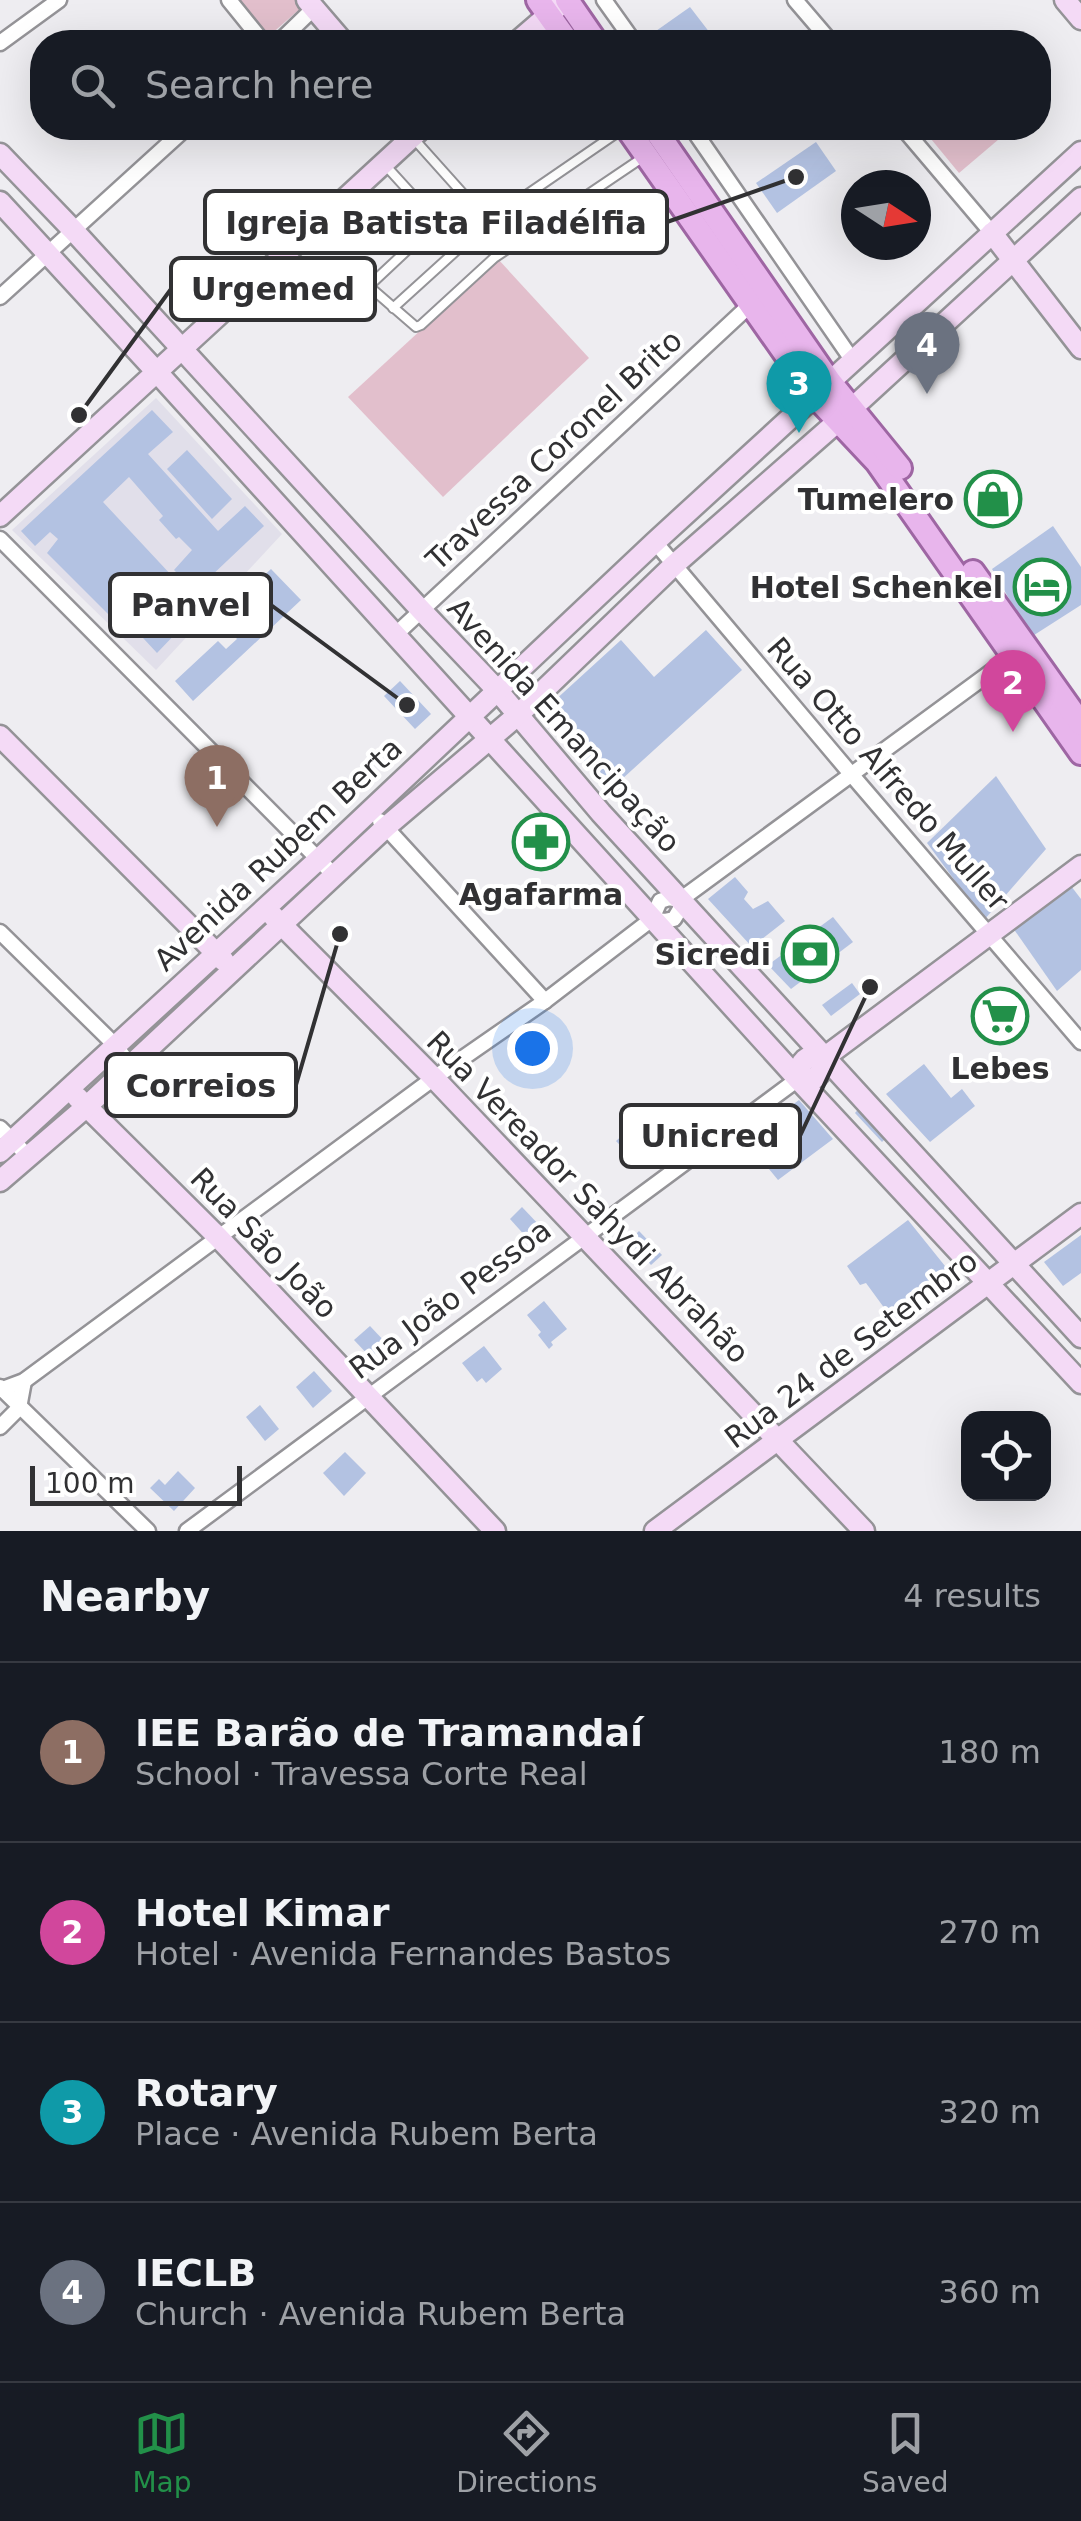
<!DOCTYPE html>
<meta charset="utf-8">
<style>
:root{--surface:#171b24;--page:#242831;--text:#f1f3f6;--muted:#9ea1a6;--line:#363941;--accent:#229049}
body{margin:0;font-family:"DejaVu Sans",sans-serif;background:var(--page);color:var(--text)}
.controls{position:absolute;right:30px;bottom:30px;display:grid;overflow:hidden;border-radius:20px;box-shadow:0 10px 40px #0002}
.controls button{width:90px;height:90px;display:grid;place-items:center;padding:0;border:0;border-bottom:2px solid var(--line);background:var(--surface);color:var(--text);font:50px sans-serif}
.compass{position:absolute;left:841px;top:170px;width:90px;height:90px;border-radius:50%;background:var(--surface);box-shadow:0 10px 40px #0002;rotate:102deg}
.scale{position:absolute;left:30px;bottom:25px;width:212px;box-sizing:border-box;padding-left:10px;border:5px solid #313133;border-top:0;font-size:28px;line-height:35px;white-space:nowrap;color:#313133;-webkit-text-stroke:8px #fff;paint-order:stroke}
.you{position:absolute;left:532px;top:1048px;width:35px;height:35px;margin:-25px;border:8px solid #fff;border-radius:50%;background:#1a73e8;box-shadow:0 0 0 15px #1a73e833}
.badge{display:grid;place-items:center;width:65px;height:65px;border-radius:50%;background:var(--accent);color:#fff;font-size:32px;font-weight:700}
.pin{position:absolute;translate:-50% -82px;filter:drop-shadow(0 2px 5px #0008)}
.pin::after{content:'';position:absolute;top:52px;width:35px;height:30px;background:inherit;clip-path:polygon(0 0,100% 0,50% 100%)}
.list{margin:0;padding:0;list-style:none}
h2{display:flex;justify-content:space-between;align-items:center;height:130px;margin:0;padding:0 40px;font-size:42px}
h2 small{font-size:32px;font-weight:400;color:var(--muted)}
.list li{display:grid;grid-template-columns:65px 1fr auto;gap:30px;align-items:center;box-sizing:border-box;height:180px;padding:0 40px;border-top:2px solid var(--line)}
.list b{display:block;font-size:38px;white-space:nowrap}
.list p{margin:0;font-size:32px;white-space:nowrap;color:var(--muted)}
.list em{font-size:32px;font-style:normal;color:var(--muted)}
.icon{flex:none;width:55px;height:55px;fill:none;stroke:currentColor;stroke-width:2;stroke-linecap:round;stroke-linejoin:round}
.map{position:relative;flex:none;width:1081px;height:1531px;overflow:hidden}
.search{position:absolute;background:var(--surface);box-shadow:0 10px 40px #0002;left:30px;right:30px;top:30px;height:110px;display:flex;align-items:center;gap:25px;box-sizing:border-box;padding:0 35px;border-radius:40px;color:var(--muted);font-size:38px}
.sheet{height:850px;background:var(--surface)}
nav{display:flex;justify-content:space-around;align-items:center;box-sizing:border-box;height:140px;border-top:2px solid var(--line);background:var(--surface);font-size:28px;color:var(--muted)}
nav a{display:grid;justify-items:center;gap:5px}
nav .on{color:var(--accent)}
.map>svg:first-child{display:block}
.built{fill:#e1dfea}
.green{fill:#e2bfcc}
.building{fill:#b3c2e2}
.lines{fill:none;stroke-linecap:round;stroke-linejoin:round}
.lane-casing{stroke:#949397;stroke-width:12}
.street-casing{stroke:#949397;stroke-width:19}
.secondary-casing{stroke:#949397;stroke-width:25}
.primary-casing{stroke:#9e66a3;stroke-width:28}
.lane{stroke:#fff;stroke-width:8}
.street{stroke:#fff;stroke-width:14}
.secondary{stroke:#f4daf6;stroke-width:20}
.primary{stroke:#e8b5ec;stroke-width:22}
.labels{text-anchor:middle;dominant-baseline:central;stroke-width:8;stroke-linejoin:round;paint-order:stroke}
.street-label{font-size:30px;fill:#313133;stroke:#fff}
.poi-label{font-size:30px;font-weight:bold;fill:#313133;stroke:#fff;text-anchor:end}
.leader{fill:none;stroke:#313133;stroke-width:4}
.callout-dot{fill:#313133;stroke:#fff;stroke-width:4}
.callout{fill:#fff;stroke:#313133;stroke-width:4}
.callout-label{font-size:32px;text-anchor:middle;font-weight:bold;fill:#313133}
</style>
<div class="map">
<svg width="1081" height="1531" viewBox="0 0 1081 1531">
<rect width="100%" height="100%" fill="#eeedf1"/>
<!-- built -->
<polygon class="built" points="156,398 282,534 156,670 12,530"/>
<!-- green -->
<g class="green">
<polygon points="239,0 295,0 301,8 269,36"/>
<polygon points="922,128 1012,128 959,173"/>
<polygon points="498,259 589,358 443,497 348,397"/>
</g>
<!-- building -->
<g class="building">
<polygon points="690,7 710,33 696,42 649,42 646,38"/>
<polygon points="816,142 836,171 777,213 756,183"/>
<polygon points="152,410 173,432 148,454 218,531 245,506 264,526 209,578 219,589 206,603 174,570 192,550 179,537 176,539 159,520 163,516 129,477 103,502 201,607 157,653 130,624 124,630 47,553 58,539 50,532 35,546 21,531"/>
<polygon points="187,450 232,499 212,519 167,469"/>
<polygon points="1053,526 1081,567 1081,605 1031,637 992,569"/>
<polygon points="271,569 301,600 193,701 175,681 218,641 226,649 237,639 218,618"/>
<polygon points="706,630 742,670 610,790 541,713 621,640 654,677"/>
<polygon points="400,681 431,714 415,729 384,696"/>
<polygon points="996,776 1046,849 984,920 927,843"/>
<polygon points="735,877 748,892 744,899 753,909 768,901 785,921 752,947 708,899"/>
<polygon points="1071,886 1081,899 1081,970 1057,991 1013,928"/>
<polygon points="833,917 853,942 791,989 768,965"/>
<polygon points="852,983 860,994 831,1016 822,1005"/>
<polygon points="924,1064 951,1098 962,1089 975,1106 930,1142 886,1094"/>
<polygon points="799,1100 833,1139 778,1180 764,1163 773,1156 756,1132"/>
<polygon points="860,1107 888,1136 882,1142 855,1113"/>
<polygon points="626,1132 630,1136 632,1134 648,1151 637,1163 616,1141"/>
<polygon points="522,1207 541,1227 528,1239 510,1219"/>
<polygon points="908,1220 949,1271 917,1294 923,1304 896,1324 866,1283 860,1285 847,1266"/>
<polygon points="639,1231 662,1255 651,1265 629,1241"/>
<polygon points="1081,1235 1081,1273 1063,1286 1044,1262"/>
<polygon points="544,1301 567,1329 551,1342 553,1345 549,1349 538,1335 541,1332 527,1315"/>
<polygon points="370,1326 386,1343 371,1358 354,1340"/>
<polygon points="484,1346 502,1369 486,1383 482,1378 477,1382 462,1363"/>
<polygon points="314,1371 332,1391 313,1408 296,1387"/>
<polygon points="260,1405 279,1429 265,1441 246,1417"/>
<polygon points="345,1452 366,1473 344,1496 323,1473"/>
<polygon points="178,1471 195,1488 174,1511 150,1488 159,1479 165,1485"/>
</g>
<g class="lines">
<!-- lane casing -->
<g class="lane-casing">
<g id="lane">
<polyline points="414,139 465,196 514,244"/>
<polyline points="386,166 437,222"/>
<polyline points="465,196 372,283 371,288 416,327 421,325 494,258 642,158"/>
<polyline points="393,308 490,220 624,128"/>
</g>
</g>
<!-- street casing -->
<g class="street-casing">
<g id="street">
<polyline points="229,0 263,42"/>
<polyline points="604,0 634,42"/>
<polyline points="795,0 831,42"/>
<polyline points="279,42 314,8"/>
<polyline points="0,43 59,0"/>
<polyline points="692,128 853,361"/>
<polyline points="903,128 992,233"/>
<polyline points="0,297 186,128"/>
<polyline points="0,539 334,875"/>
<polyline points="655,542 851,774 1081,1042"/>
<polyline points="395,635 750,305"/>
<polyline points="380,821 545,1001"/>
<polyline points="652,919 664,921 674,919 680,909 680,900"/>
<polyline points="0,932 115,1045 130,1065"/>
<polyline points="0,1128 28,1156"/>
<polyline points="0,1387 148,1531"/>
<polyline points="0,1390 24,1381 434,1078 545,1001 652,919 660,901 669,898 680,900 1017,653"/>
<polyline points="0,1427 19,1408 24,1381"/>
<polyline points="187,1531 798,1079"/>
</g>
</g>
<!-- secondary casing -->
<g class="secondary-casing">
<g id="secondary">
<polyline points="307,0 343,42"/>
<polyline points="1065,0 1081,19"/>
<polyline points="517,42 560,5"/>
<polyline points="0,154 73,230 421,610 497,690 601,813 1081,1337"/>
<polyline points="0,202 165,381 798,1079 1081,1383"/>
<polyline points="992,233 1081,348"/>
<polyline points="0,516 422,128"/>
<polyline points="0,736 224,961"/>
<polyline points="273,916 434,1078 864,1531"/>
<path d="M825,1057C806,1053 799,1061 798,1079C816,1084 822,1074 825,1057L1081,866"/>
<polyline points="77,1097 218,1237 495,1531"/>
<polyline points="0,1152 319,859 655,542 1081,152"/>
<polyline points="0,1181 86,1107 386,827 519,714 674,565 837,422 1081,198"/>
<polyline points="655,1531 1081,1214"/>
</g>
</g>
<!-- primary casing -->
<g class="primary-casing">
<g id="primary">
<polyline points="538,0 568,42"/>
<polyline points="567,0 596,42"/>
<polyline points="627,128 815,396 877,462 1081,753"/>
<polyline points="654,128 830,382 900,468"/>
<polyline points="973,572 1081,724"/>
</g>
</g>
<!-- lane -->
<use href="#lane" class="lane"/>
<!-- street -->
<use href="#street" class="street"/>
<!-- secondary -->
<use href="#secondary" class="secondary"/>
<!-- primary -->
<use href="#primary" class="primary"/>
</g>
<!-- icons -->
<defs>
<g id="shop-ring" transform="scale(2.875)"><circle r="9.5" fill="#fff" stroke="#229049" stroke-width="1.5"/><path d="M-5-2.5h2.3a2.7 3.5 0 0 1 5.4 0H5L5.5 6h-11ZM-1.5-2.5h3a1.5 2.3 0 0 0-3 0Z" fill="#229049"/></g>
<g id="hotel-ring" transform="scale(2.875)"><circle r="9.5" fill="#fff" stroke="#229049" stroke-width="1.5"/><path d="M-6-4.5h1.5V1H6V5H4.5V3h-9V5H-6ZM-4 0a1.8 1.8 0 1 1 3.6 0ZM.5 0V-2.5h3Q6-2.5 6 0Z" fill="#229049"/></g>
<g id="pharmacy-ring" transform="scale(2.875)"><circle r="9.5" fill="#fff" stroke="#229049" stroke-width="1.5"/><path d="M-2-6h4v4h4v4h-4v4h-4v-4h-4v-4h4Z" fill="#229049"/></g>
<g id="bank-ring" transform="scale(2.875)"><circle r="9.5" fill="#fff" stroke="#229049" stroke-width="1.5"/><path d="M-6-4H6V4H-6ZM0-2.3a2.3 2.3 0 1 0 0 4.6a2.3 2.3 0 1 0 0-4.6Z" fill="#229049"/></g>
<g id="supermarket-ring" transform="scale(2.875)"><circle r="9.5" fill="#fff" stroke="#229049" stroke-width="1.5"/><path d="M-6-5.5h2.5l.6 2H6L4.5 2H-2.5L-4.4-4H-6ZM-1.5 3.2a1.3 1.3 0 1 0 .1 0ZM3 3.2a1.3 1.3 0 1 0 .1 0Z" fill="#229049"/></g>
</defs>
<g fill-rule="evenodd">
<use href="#shop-ring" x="993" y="499"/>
<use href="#hotel-ring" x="1042" y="587"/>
<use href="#pharmacy-ring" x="541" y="842"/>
<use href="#bank-ring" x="810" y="954"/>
<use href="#supermarket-ring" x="1000" y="1016"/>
</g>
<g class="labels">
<!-- street labels -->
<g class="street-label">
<text transform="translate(554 450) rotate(-43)">Travessa Coronel Brito</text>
<text transform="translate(564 725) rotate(48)">Avenida Emancipação</text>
<text transform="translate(888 774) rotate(49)">Rua Otto Alfredo Muller</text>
<text transform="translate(278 854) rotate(-43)">Avenida Rubem Berta</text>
<text transform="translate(588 1197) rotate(46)">Rua Vereador Sahydi Abrahão</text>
<text transform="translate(264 1243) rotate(46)">Rua São João</text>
<text transform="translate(450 1299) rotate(-37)">Rua João Pessoa</text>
<text transform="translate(851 1349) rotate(-37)">Rua 24 de Setembro</text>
</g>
<!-- poi labels -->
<g class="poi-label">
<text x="954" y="499">Tumelero</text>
<text x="1003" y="587">Hotel Schenkel</text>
<text x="541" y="894" text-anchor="middle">Agafarma</text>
<text x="771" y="954">Sicredi</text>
<text x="1000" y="1068" text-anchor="middle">Lebes</text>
</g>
</g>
<!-- callouts -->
<path class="leader" d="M796 177L667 222M79 415L171 289M407 705L271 605M340 934L296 1085M870 987L800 1136"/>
<g class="callout-dot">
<circle cx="796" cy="177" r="10"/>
<circle cx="79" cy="415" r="10"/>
<circle cx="407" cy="705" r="10"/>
<circle cx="340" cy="934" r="10"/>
<circle cx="870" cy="987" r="10"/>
</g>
<g class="callout">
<rect x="205" y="191" width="462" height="62" rx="10"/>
<rect x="171" y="258" width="204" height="62" rx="10"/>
<rect x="110" y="574" width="161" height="62" rx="10"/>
<rect x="106" y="1054" width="190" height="62" rx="10"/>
<rect x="621" y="1105" width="179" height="62" rx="10"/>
</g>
<g class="callout-label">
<text x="436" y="234">Igreja Batista Filadélfia</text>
<text x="273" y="300">Urgemed</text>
<text x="191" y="616">Panvel</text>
<text x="201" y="1097">Correios</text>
<text x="710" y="1147">Unicred</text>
</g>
</svg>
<div class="controls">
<button><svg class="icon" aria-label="locate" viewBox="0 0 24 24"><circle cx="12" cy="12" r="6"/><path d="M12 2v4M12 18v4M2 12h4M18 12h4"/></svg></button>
</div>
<svg class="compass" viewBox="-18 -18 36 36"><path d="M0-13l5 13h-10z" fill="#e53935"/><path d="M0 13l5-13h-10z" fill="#9ea1a6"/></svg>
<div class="scale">100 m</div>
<div class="you"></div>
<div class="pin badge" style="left:217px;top:827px;background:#8d6e63">1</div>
<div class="pin badge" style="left:1013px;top:732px;background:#d1479c">2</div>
<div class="pin badge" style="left:799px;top:433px;background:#0f9aa8">3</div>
<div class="pin badge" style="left:927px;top:394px;background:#6b7280">4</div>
<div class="search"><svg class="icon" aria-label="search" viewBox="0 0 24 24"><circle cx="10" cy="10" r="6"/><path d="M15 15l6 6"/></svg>Search here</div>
</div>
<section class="sheet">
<h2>Nearby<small>4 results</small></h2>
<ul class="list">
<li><span class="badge" style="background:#8d6e63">1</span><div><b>IEE Barão de Tramandaí</b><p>School · Travessa Corte Real</p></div><em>180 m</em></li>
<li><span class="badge" style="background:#d1479c">2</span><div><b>Hotel Kimar</b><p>Hotel · Avenida Fernandes Bastos</p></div><em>270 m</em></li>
<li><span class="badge" style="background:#0f9aa8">3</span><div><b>Rotary</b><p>Place · Avenida Rubem Berta</p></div><em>320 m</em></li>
<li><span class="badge" style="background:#6b7280">4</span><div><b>IECLB</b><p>Church · Avenida Rubem Berta</p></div><em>360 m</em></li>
</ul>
</section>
<nav>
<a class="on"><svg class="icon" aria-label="map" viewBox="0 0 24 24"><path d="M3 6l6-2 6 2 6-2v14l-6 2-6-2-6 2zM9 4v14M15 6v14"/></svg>Map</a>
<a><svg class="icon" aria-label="directions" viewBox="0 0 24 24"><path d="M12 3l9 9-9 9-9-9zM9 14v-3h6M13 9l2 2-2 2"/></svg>Directions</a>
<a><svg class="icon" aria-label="saved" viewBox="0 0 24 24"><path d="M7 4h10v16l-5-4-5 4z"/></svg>Saved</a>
</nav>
